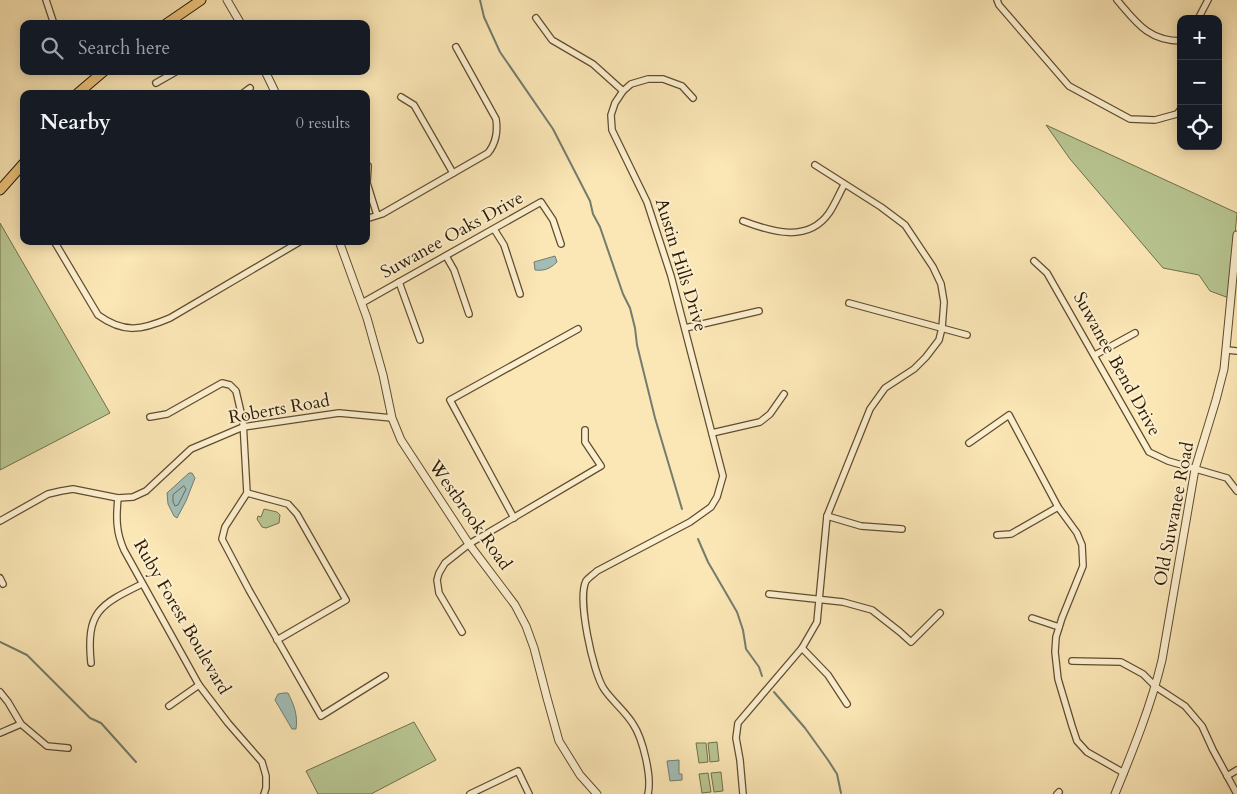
<!DOCTYPE html>
<meta charset="utf-8">
<style>
:root{--surface:#171b24;--page:#20242c;--text:#f1f3f6;--muted:#9ea1a6;--line:#363941}
body{margin:0;font-family:Cardo,serif;background:var(--page);color:var(--text)}
.controls{position:absolute;right:15px;top:15px;display:grid;overflow:hidden;border-radius:10px;box-shadow:0 2px 12px #0003}
.controls button{width:45px;height:45px;display:grid;place-items:center;padding:0;border:0;border-bottom:1px solid var(--line);background:var(--surface);color:var(--text);font:25px sans-serif}
.list{margin:0;padding:0;list-style:none}
h2{display:flex;justify-content:space-between;align-items:center;height:65px;margin:0;padding:0 20px;font-size:21px}
h2 small{font-size:16px;font-weight:400;color:var(--muted)}
.icon{flex:none;width:28px;height:28px;fill:none;stroke:currentColor;stroke-width:2;stroke-linecap:round;stroke-linejoin:round}
.map{position:relative;flex:none;width:1237px;height:794px;overflow:hidden}
.search{position:absolute;background:var(--surface);box-shadow:0 2px 12px #0003;left:20px;top:20px;width:350px;height:55px;display:flex;align-items:center;gap:12px;box-sizing:border-box;padding:0 18px;border-radius:10px;color:var(--muted);font-size:19px}
.panel{position:absolute;background:var(--surface);box-shadow:0 2px 12px #0003;left:20px;top:90px;width:350px;height:155px;border-radius:10px}
.map>svg:first-child{display:block}
.green{fill:#b8c692;stroke:#72704a}
.water{fill:#a2bdb6;stroke:#737c6e}
.lines{fill:none;stroke-linecap:round;stroke-linejoin:round}
.shore{stroke:#676c5c;stroke-width:1}
.stream{stroke:#737c6e;stroke-width:2}
.minor-casing{stroke:#604d2f;stroke-width:8}
.tertiary-casing{stroke:#604d2f;stroke-width:9}
.primary-casing{stroke:#2c1a02;stroke-width:11}
.minor{stroke:#fcefcf;stroke-width:5.5}
.tertiary{stroke:#fcefcf;stroke-width:7}
.primary{stroke:#eec37a;stroke-width:9}
.labels{text-anchor:middle;dominant-baseline:central;stroke-width:4;stroke-linejoin:round;paint-order:stroke}
.street-label{font-size:18px;fill:#2c1a02;stroke:#fcefcf}
</style>
<div class="map">
<svg width="1237" height="794" viewBox="0 0 1237 794">
<rect width="100%" height="100%" fill="#fbe6b5"/>
<filter id="stains"><feTurbulence type="fractalNoise" baseFrequency=".004" numOctaves="4"/><feColorMatrix values="0 0 0 0 .2 0 0 0 0 .09 0 0 0 0 .02 0 0 0 .5 -.17"/></filter>
<radialGradient id="worn" r=".72"><stop offset=".6" stop-color="#630" stop-opacity="0"/><stop offset="1" stop-color="#630" stop-opacity=".3"/></radialGradient>
<!-- green -->
<g class="green">
<polygon points="1046,125 1237,213 1229,298 1210,291 1199,275 1163,268 1070,159"/>
<polygon points="0,223 110,413 0,470"/>
<polygon points="264,509 277,512 280,515 279,523 266,528 262,527 257,519 258,516 261,517"/>
<polygon points="414,722 436,760 371,794 318,794 306,771"/>
<polygon points="717,742 719,761 710,762 708,743"/>
<polygon points="696,743 706,743 708,762 699,763"/>
<polygon points="721,772 723,791 714,792 711,773"/>
<polygon points="708,773 711,792 702,793 699,774"/>
</g>
<!-- water -->
<g class="water">
<path d="M555,256L557,262C550,269 544,271 535,270L534,262Z"/>
<polygon points="189,473 192,473 195,478 186,501 177,518 174,516 168,504 167,493"/>
<path d="M284,693H288C294,705 298,715 296,729H292L275,700L278,694Z"/>
<polygon points="679,760 679,774 682,774 682,780 670,781 667,761"/>
</g>
<g class="lines">
<!-- shore -->
<polygon class="shore" points="184,486 186,489 178,505 175,506 173,502 173,495"/>
<!-- stream -->
<g class="stream">
<polyline points="480,0 484,17 500,52 553,129 590,201 593,214 600,227 623,294 630,308 635,328 637,345 655,418 682,509"/>
<polyline points="698,539 708,562 737,612 743,630 746,649 759,667 762,676"/>
<polyline points="0,642 27,655 90,718 101,723 136,762"/>
<polyline points="774,692 805,728 828,760 837,774 841,793"/>
</g>
<!-- minor casing -->
<g class="minor-casing">
<g id="minor">
<polyline points="46,0 54,24"/>
<polyline points="997,0 999,5 1069,86 1130,119 1155,120 1177,114 1181,109"/>
<path d="M1117,0C1136,22 1148,41 1181,41"/>
<polyline points="536,18 552,40 593,64 623,91"/>
<polyline points="1198,19 1208,0"/>
<polyline points="156,83 177,71"/>
<polyline points="242,94 250,88"/>
<polyline points="401,97 414,105 453,173"/>
<polyline points="368,166 367,183 377,215"/>
<path d="M366,219L382,214L488,153C496,143 498,132 496,119L456,47"/>
<path d="M743,221C772,232 808,243 829,213C835,204 839,194 844,185"/>
<polyline points="494,229 504,245 520,294"/>
<path d="M54,241L98,315C124,334 142,330 170,318L301,241"/>
<polyline points="446,256 454,270 469,314"/>
<polyline points="1034,261 1047,273 1149,452 1168,461 1227,478 1237,491"/>
<polyline points="399,282 420,340"/>
<polyline points="362,303 541,202 553,220 561,244"/>
<polyline points="849,303 967,335"/>
<polyline points="685,328 759,311"/>
<polyline points="1227,350 1237,351"/>
<polyline points="1095,355 1135,333"/>
<polyline points="150,417 167,414 222,383 230,385 236,391 243,421 247,493 225,527 222,539 249,590 321,716 385,676"/>
<polyline points="712,433 760,422 770,414 784,394"/>
<polyline points="969,443 1009,415 1058,507 1077,533 1082,545 1083,566 1062,618 1056,637 1055,652 1058,679 1072,726 1077,741 1087,752 1124,773"/>
<polyline points="247,493 288,504 297,514 346,600 277,640"/>
<path d="M118,498C116,518 116,532 124,550L199,685L228,723L262,762L266,776V788L264,794"/>
<polyline points="827,516 861,526 902,529"/>
<polyline points="514,518 450,400 578,329"/>
<polyline points="0,521 48,494 61,491 73,489 118,498 133,497 146,491 191,449 243,427 339,413 392,418"/>
<polyline points="997,535 1011,534 1058,507"/>
<polyline points="0,578 3,584"/>
<polyline points="769,594 843,602 872,610 900,632 911,642 940,613"/>
<polyline points="1032,618 1059,627"/>
<polyline points="462,632 439,593 437,580 439,573 445,563 469,544 601,466 585,442 585,430"/>
<polyline points="802,648 828,675 847,704"/>
<polyline points="1072,661 1121,662 1143,674 1156,687 1185,706 1202,726 1213,750 1237,794"/>
<path d="M91,663C86,612 99,605 142,584"/>
<polyline points="0,692 8,702 21,724 47,746 68,748"/>
<polyline points="169,706 199,685"/>
<polyline points="0,733 21,724"/>
<polyline points="1227,776 1237,770"/>
<polyline points="470,794 518,771 529,794"/>
<path d="M648,794C652,777 643,739 633,724C625,711 612,701 604,689C593,673 577,599 586,581C588,578 594,574 597,571L690,522L711,507L717,497L723,476L671,276L647,202L612,130L611,115L615,103L623,91L631,84L648,79H663L682,86L693,98"/>
<polyline points="743,794 740,760 736,738 738,723 802,648 817,622 827,516 870,409 885,388 914,369 926,357 939,340 942,328 944,302 941,284 933,267 905,225 881,207 815,165"/>
<polyline points="1057,794 1059,792"/>
</g>
</g>
<!-- tertiary casing -->
<g class="tertiary-casing">
<g id="tertiary">
<polyline points="227,0 241,24"/>
<polyline points="265,71 276,94"/>
<polyline points="339,241 367,318 383,375 392,418 401,440 469,544 515,605 526,626 534,648 547,698 559,741 580,775 597,794"/>
<path d="M1115,794C1133,750 1151,706 1162,660L1195,469L1216,400L1224,369L1237,235"/>
</g>
</g>
<!-- primary casing -->
<g class="primary-casing">
<g id="primary">
<polyline points="166,24 201,0"/>
<polyline points="77,94 104,71"/>
<polyline points="0,190 24,163"/>
</g>
</g>
<!-- minor -->
<use href="#minor" class="minor"/>
<!-- tertiary -->
<use href="#tertiary" class="tertiary"/>
<!-- primary -->
<use href="#primary" class="primary"/>
</g>
<g class="labels">
<!-- street labels -->
<g class="street-label">
<text transform="translate(452 235) rotate(-29)">Suwanee Oaks Drive</text>
<text transform="translate(681 265) rotate(73)">Austin Hills Drive</text>
<text transform="translate(1117 364) rotate(61)">Suwanee Bend Drive</text>
<text transform="translate(279 409) rotate(-10)">Roberts Road</text>
<text transform="translate(1174 514) rotate(-79)">Old Suwanee Road</text>
<text transform="translate(470 515) rotate(55)">Westbrook Road</text>
<text transform="translate(182 617) rotate(60)">Ruby Forest Boulevard</text>
</g>
</g>
<rect width="100%" height="100%" filter="url(#stains)"/>
<rect width="100%" height="100%" fill="url(#worn)"/>
</svg>
<div class="controls">
<button>+</button>
<button>−</button>
<button><svg class="icon" aria-label="locate" viewBox="0 0 24 24"><circle cx="12" cy="12" r="6"/><path d="M12 2v4M12 18v4M2 12h4M18 12h4"/></svg></button>
</div>
<div class="search"><svg class="icon" aria-label="search" viewBox="0 0 24 24"><circle cx="10" cy="10" r="6"/><path d="M15 15l6 6"/></svg>Search here</div>
<section class="panel">
<h2>Nearby<small>0 results</small></h2>
<ul class="list">
</ul>
</section>
</div>
